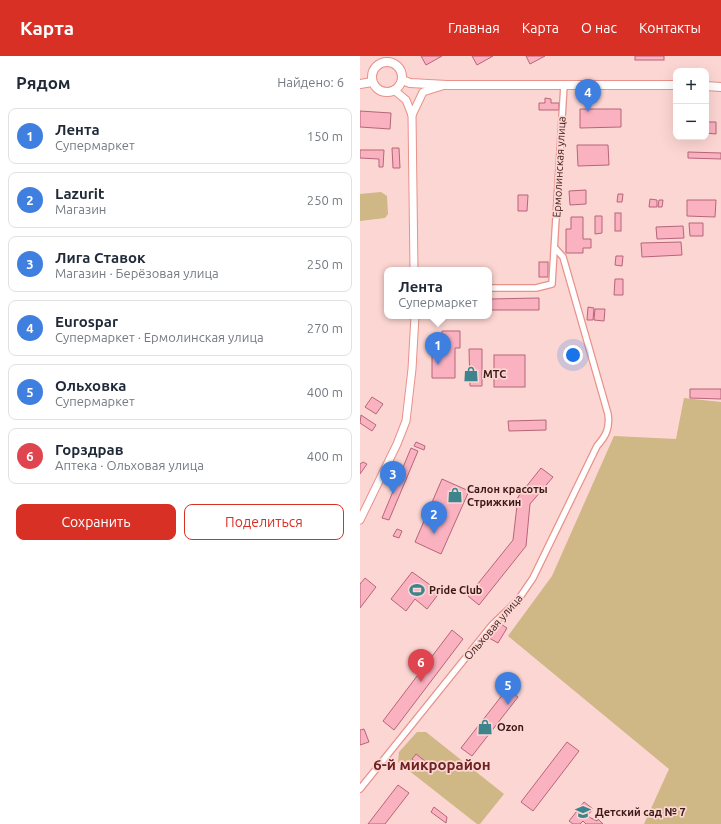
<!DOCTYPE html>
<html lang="ru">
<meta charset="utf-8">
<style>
:root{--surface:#fff;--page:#f6f6f7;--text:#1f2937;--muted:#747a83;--line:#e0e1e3;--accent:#d93025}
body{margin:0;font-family:Ubuntu,sans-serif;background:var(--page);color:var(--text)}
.controls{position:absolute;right:12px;top:12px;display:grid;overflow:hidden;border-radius:8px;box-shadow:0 4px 16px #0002}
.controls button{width:36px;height:36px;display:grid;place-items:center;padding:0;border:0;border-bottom:1px solid var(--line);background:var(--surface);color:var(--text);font:20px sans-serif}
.you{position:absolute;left:213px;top:299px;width:14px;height:14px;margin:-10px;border:3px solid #fff;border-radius:50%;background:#1a73e8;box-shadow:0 0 0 6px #1a73e833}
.badge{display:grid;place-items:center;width:26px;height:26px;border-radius:50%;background:var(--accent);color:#fff;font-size:13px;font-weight:700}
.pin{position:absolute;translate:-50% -33px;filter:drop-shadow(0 1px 2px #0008)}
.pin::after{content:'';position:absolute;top:21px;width:14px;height:12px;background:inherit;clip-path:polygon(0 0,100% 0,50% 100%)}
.popup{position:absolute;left:24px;top:211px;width:108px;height:52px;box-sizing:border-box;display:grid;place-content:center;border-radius:8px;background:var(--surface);filter:drop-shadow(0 1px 3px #0005);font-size:13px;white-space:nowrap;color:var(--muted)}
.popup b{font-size:15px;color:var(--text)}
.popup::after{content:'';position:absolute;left:50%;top:100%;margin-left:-8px;border:8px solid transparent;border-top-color:var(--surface)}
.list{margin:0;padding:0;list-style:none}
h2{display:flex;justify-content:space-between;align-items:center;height:52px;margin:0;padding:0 16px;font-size:17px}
h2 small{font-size:13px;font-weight:400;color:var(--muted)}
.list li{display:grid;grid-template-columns:26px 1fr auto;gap:12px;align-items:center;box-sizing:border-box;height:56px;margin:0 8px 8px;padding:0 8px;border:1px solid var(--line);border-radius:8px}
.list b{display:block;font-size:15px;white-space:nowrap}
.list p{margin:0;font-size:13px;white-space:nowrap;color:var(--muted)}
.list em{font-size:13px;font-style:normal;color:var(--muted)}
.actions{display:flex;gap:8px;padding:12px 16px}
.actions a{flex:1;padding:9px 0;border:1px solid var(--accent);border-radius:8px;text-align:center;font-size:14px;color:var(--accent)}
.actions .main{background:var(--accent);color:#fff}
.map{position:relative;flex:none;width:361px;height:768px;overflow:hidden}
header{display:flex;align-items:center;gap:24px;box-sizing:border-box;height:56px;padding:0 20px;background:var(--accent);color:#fff}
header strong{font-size:19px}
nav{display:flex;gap:22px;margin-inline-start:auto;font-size:14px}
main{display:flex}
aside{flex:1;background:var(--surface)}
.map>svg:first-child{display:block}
.green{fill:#cfb786}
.building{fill:#fab2c1;stroke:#b76579}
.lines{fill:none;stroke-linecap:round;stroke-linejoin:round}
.minor-casing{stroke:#e9918a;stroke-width:8}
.tertiary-casing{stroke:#e9918a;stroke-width:9}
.secondary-casing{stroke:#e9918a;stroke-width:10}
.minor{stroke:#fff;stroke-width:5.5}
.tertiary{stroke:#fff;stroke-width:7}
.secondary{stroke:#fff;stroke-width:8}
.labels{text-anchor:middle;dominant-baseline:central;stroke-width:3.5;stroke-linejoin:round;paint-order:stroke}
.street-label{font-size:11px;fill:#3b1917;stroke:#fcd6d2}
.poi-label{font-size:11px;font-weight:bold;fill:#3b1917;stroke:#fcd6d2;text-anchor:start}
.district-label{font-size:15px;font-weight:bold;fill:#6e2221;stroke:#fcd6d2}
</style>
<header>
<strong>Карта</strong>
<nav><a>Главная</a><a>Карта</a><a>О нас</a><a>Контакты</a></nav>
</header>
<main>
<aside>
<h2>Рядом<small>Найдено: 6</small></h2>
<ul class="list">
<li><span class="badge" style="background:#3f7fe0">1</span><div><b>Лента</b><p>Супермаркет</p></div><em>150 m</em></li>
<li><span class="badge" style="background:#3f7fe0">2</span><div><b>Lazurit</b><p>Магазин</p></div><em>250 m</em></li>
<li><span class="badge" style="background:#3f7fe0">3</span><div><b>Лига Ставок</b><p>Магазин · Берёзовая улица</p></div><em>250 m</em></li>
<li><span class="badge" style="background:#3f7fe0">4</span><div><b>Eurospar</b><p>Супермаркет · Ермолинская улица</p></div><em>270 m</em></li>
<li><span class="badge" style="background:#3f7fe0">5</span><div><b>Ольховка</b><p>Супермаркет</p></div><em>400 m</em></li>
<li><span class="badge" style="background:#e0444e">6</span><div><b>Горздрав</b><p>Аптека · Ольховая улица</p></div><em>400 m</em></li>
</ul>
<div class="actions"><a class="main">Сохранить</a><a>Поделиться</a></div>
</aside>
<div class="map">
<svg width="361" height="768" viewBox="0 0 361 768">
<rect width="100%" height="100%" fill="#fcd6d2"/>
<!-- green -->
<g class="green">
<polygon points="21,136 27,140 28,158 25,162 0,165 0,138"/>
<polygon points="324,342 361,346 361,768 284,768 309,713 148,580 192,520 254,380 316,383"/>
<polygon points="57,676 66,676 144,738 120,768 117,768 38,706 39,696"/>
</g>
<!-- building -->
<g class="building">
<polygon points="61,0 82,0 66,9"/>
<polygon points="112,0 133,0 117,9"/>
<polygon points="166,0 185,0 170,8"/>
<rect x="275" y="0" width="29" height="4"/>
<polygon points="185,42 191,43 191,47 199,47 199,54 179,54 179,47 185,47"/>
<polygon points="220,53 261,53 261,71 220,72"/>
<polygon points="0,55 31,57 30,73 0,71"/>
<polygon points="346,66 356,66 356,78 346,77"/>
<polygon points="217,89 248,89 249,109 218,110"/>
<polygon points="32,92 39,92 40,112 33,112"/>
<polygon points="0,94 24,94 23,111 19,111 19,103 0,102"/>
<polygon points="328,96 361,97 361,103 328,102"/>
<polygon points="226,134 226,148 210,149 209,135"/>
<polygon points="258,138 263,138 262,146 257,146"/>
<polygon points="158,139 168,139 167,155 158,155"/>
<polygon points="290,143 297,144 297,151 289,151"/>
<polygon points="299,144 303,144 302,151 298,151"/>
<polygon points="327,144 356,144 355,161 327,160"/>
<rect x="255" y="157" width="6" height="18"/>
<polygon points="235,160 242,160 242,177 235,178"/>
<polygon points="211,161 223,161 223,183 231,183 231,192 223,192 223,197 206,197 206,173 211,173"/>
<polygon points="329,167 343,167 343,180 330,180"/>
<polygon points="323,170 324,182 297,183 296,171"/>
<polygon points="321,186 322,199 282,201 281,187"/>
<polygon points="256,200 263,200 262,210 255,209"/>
<rect x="179" y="206" width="9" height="15"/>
<polygon points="255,223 263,223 263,239 254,239"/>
<polygon points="179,242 179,254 130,254 130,243"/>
<polygon points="228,251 234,252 233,264 227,264"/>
<polygon points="235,253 245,253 244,265 234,264"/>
<polygon points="82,275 100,275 100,292 95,292 95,322 72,322 72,279 82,279"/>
<polygon points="109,293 122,293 122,330 110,330"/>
<rect x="134" y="299" width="31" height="32"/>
<polygon points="330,333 361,333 361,343 330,342"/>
<polygon points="12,341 23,348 16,358 5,351"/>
<polygon points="1,359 16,369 12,375 0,367"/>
<polygon points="186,364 186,374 149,375 148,365"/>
<polygon points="56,386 65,390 64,394 54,390"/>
<polygon points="51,392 58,395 29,464 22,462"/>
<polygon points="3,406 7,408 0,418 0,408"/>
<polygon points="181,412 193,421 170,448 166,490 119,549 108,540 153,484 158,441"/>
<polygon points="82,423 109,435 81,498 55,486"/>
<polygon points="37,473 42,475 39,482 33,480"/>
<polygon points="52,516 80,536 67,553 55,543 46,555 31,543"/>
<polygon points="5,522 16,531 0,552 0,528"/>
<polygon points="138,566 147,572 138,587 129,582"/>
<polygon points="92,574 103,583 34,674 23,665"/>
<polygon points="147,633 158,641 112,700 101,692"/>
<polygon points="4,673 9,686 0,689 0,674"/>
<polygon points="207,686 219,695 173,755 161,746"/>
<polygon points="56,698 70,709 65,714 52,703"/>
<polygon points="38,729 49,737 25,768 8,768"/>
<polygon points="224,746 233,753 227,760 237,765 238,763 243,768 226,768 223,765 220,768 213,768 209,765"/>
<polygon points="74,751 87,761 86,767 71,756"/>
</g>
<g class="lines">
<!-- minor casing -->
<g class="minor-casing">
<g id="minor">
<polyline points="129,232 176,232 192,228 204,29"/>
<path d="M0,733L132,569L158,544L173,522L237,390C246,380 250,372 248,358L203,201L195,192"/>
</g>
</g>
<!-- tertiary casing -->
<g class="tertiary-casing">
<g id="tertiary">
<polyline points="34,34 46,44 52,59 54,214"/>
<polyline points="52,59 63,36 82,30"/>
<polyline points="0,464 37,388 46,365 52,313 55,260"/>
</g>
</g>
<!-- secondary casing -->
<g class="secondary-casing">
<g id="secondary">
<circle cx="27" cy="21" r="15"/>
<polyline points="42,24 50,27 87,29 316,29"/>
<polyline points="0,28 12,26"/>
<polyline points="346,30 361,31"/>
</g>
</g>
<!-- minor -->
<use href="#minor" class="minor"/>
<!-- tertiary -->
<use href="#tertiary" class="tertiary"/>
<!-- secondary -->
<use href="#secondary" class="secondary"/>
</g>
<!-- icons -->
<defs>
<g id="shop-bare" transform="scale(1.2)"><path d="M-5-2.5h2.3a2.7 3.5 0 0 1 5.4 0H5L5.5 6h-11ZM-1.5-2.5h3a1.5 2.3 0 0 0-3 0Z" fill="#3d848c" stroke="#fcd6d2" stroke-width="2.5" paint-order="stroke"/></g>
<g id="stadium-bare" transform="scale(1.2)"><path d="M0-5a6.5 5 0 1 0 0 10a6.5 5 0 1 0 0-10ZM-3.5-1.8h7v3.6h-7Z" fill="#3d848c" stroke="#fcd6d2" stroke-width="2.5" paint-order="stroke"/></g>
<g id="school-bare" transform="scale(1.2)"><path d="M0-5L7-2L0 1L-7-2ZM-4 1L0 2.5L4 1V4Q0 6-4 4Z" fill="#3d848c" stroke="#fcd6d2" stroke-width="2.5" paint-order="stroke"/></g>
</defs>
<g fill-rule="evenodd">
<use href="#shop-bare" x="111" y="318"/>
<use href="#shop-bare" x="95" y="439"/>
<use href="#stadium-bare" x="57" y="534"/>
<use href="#shop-bare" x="125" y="671"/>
<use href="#school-bare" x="223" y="756"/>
</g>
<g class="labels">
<!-- street labels -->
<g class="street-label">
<text transform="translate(199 111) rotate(-87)">Ермолинская улица</text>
<text transform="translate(133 571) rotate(-49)">Ольховая улица</text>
</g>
<!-- poi labels -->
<g class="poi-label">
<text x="123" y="318">МТС</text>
<text x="107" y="433">Салон красоты<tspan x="107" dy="13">Стрижкин</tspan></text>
<text x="69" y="534">Pride Club</text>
<text x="137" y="671">Ozon</text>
<text x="235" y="756">Детский сад № 7</text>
</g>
<!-- district labels -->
<g class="district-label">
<text x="72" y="708">6-й микрорайон</text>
</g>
</g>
</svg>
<div class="controls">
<button>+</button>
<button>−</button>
</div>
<div class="you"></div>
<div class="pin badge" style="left:78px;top:309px;background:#3f7fe0">1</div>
<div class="popup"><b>Лента</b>Супермаркет</div>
<div class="pin badge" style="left:74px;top:478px;background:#3f7fe0">2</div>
<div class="pin badge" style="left:33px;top:438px;background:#3f7fe0">3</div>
<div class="pin badge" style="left:228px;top:56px;background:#3f7fe0">4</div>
<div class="pin badge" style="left:148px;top:649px;background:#3f7fe0">5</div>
<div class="pin badge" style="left:61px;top:626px;background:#e0444e">6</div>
</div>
</main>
